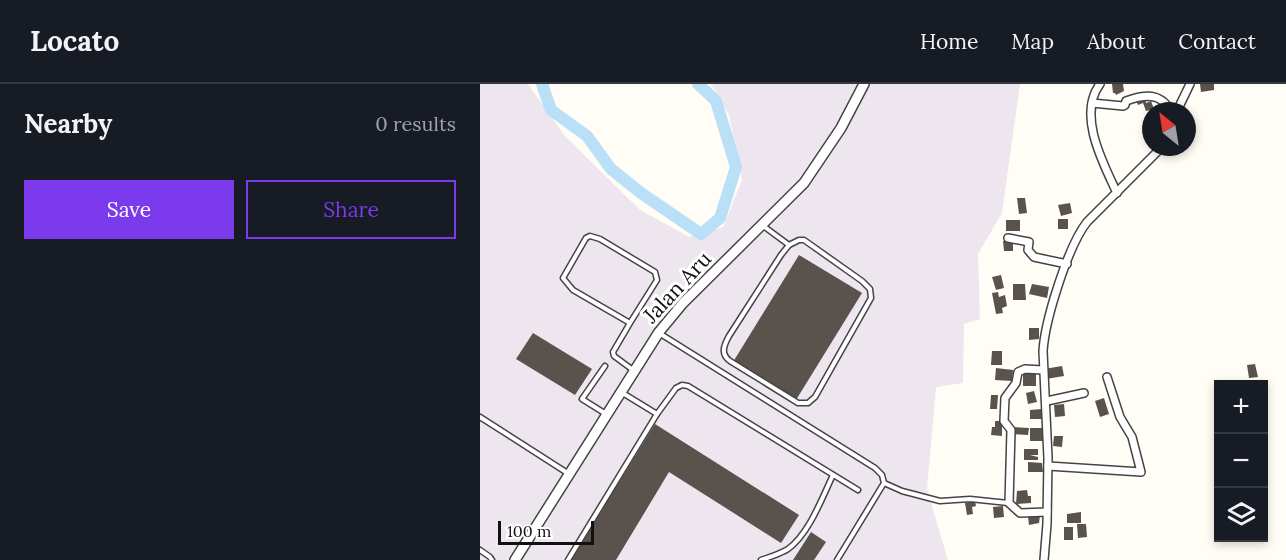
<!DOCTYPE html>
<meta charset="utf-8">
<style>
:root{--surface:#171b24;--page:#20242c;--text:#f1f3f6;--muted:#9ea1a6;--line:#363941;--accent:#7c3aed}
body{margin:0;font-family:Lora,serif;background:var(--page);color:var(--text)}
.controls{position:absolute;right:18px;bottom:18px;display:grid;overflow:hidden;border-radius:0px;box-shadow:0 3px 9px #0003}
.controls button{width:54px;height:54px;display:grid;place-items:center;padding:0;border:0;border-bottom:2px solid var(--line);background:var(--surface);color:var(--text);font:30px sans-serif}
.compass{position:absolute;left:662px;top:18px;width:54px;height:54px;border-radius:50%;background:var(--surface);box-shadow:0 3px 9px #0003;rotate:330deg}
.scale{position:absolute;left:18px;bottom:15px;width:96px;box-sizing:border-box;padding-left:6px;border:3px solid #111;border-top:0;font-size:16px;line-height:21px;white-space:nowrap;color:#111;-webkit-text-stroke:4px #fff;paint-order:stroke}
.list{margin:0;padding:0;list-style:none}
h2{display:flex;justify-content:space-between;align-items:center;height:78px;margin:0;padding:0 24px;font-size:26px}
h2 small{font-size:20px;font-weight:400;color:var(--muted)}
.actions{display:flex;gap:12px;padding:18px 24px}
.actions a{flex:1;padding:14px 0;border:2px solid var(--accent);border-radius:0px;text-align:center;font-size:21px;color:var(--accent)}
.actions .main{background:var(--accent);color:#fff}
.icon{flex:none;width:33px;height:33px;fill:none;stroke:currentColor;stroke-width:2;stroke-linecap:round;stroke-linejoin:round}
.map{position:relative;flex:none;width:806px;height:476px;overflow:hidden}
header{display:flex;align-items:center;gap:36px;box-sizing:border-box;height:84px;padding:0 30px;background:var(--surface);border-bottom:2px solid var(--line)}
header strong{font-size:28px}
nav{display:flex;gap:33px;margin-inline-start:auto;font-size:21px}
main{display:flex}
aside{flex:1;background:var(--surface)}
.map>svg:first-child{display:block}
.industrial{fill:#eee6ef}
.lines{fill:none;stroke-linecap:round;stroke-linejoin:round}
.river{stroke:#b9e0f7;stroke-width:12}
.building{fill:#5a524d}
.service-casing{stroke:#444;stroke-width:7}
.minor-casing{stroke:#444;stroke-width:10}
.tertiary-casing{stroke:#444;stroke-width:12}
.service{stroke:#fff;stroke-width:4}
.minor{stroke:#fff;stroke-width:7}
.tertiary{stroke:#fff;stroke-width:9}
.labels{text-anchor:middle;dominant-baseline:central;stroke-width:6;stroke-linejoin:round;paint-order:stroke}
.street-label{font-size:21px;fill:#111;stroke:#fff}
</style>
<header>
<strong>Locato</strong>
<nav><a>Home</a><a>Map</a><a>About</a><a>Contact</a></nav>
</header>
<main>
<aside>
<h2>Nearby<small>0 results</small></h2>
<ul class="list">
</ul>
<div class="actions"><a class="main">Save</a><a>Share</a></div>
</aside>
<div class="map">
<svg width="806" height="476" viewBox="0 0 806 476">
<rect width="100%" height="100%" fill="#fffdf5"/>
<!-- industrial -->
<polygon class="industrial" points="0,0 48,0 85,52 159,125 209,153 243,143 262,96 249,31 231,0 540,0 522,129 498,170 500,235 484,240 483,299 456,303 447,405 468,476 0,476"/>
<g class="lines">
<!-- river -->
<polyline class="river" points="62,0 71,26 107,52 131,85 161,109 221,150 240,134 256,83 236,17 218,0"/>
</g>
<!-- building -->
<g class="building">
<polygon points="632,0 643,0 644,7 636,11 635,9 633,9"/>
<polygon points="720,0 734,0 734,6 721,8"/>
<polygon points="665,13 666,19 671,17 674,25 666,27 663,19 658,21 656,15"/>
<polygon points="537,114 545,114 547,129 539,130"/>
<polygon points="590,119 592,129 581,132 578,121"/>
<rect x="578" y="135" width="10" height="10"/>
<rect x="526" y="136" width="14" height="11"/>
<polygon points="523,157 533,157 533,167 524,167"/>
<polygon points="319,171 382,209 316,316 253,278"/>
<polygon points="521,191 524,204 516,206 512,193"/>
<polygon points="533,200 545,200 546,216 533,216"/>
<polygon points="552,200 569,203 567,214 549,210"/>
<polygon points="518,208 519,213 525,211 527,222 522,224 523,229 516,230 512,209"/>
<polygon points="549,244 559,244 559,255 549,256"/>
<polygon points="53,249 112,285 95,311 36,275"/>
<polygon points="512,267 522,267 522,281 511,281"/>
<polygon points="775,280 778,293 769,294 767,281"/>
<polygon points="582,282 584,292 566,295 564,285"/>
<polygon points="516,284 533,286 532,297 515,296"/>
<rect x="543" y="289" width="13" height="13"/>
<polygon points="554,307 557,318 548,320 546,309"/>
<polygon points="511,311 518,311 517,325 510,325"/>
<polygon points="624,314 629,330 620,333 615,317"/>
<polygon points="584,320 585,332 575,333 574,321"/>
<polygon points="562,325 562,335 550,335 550,326"/>
<polygon points="515,337 522,337 522,352 511,351 512,343 515,343"/>
<polygon points="175,340 319,431 301,459 189,388 136,476 91,476"/>
<polygon points="532,343 549,344 548,351 532,350"/>
<rect x="550" y="344" width="13" height="13"/>
<polygon points="574,352 583,352 582,363 573,362"/>
<polygon points="544,365 558,365 558,371 550,371 558,373 558,376 544,376"/>
<polygon points="548,378 562,379 563,388 548,388"/>
<polygon points="547,406 548,412 551,412 551,419 536,420 537,407"/>
<polygon points="495,417 496,422 492,423 493,430 487,431 485,419"/>
<polygon points="523,422 524,433 514,434 513,423"/>
<polygon points="601,428 601,439 587,439 587,430"/>
<polygon points="560,432 559,439 549,441 548,433"/>
<polygon points="597,440 606,440 607,453 598,454"/>
<rect x="584" y="443" width="9" height="13"/>
<polygon points="331,448 346,458 334,476 313,476"/>
</g>
<g class="lines">
<!-- service casing -->
<g class="service-casing">
<g id="service">
<polyline points="282,141 309,161"/>
<path d="M319,156H324L382,197L390,205L391,214L335,313L328,319H318L250,277C240,270 244,261 249,252L301,171L309,161Z"/>
<polyline points="150,239 177,196 175,188 120,155 110,152 106,154 83,194 93,206 150,239 133,268 134,272 153,286"/>
<polyline points="179,249 395,384 402,391 404,399 357,476"/>
<polyline points="125,282 102,315 126,330"/>
<polyline points="141,308 177,330"/>
<polyline points="0,333 89,390"/>
<polyline points="404,399 422,407 460,417 490,415 528,419"/>
<polyline points="0,466 10,473 12,476"/>
<polyline points="88,476 177,330 196,304 202,301 208,302 378,406"/>
<path d="M281,476C290,473 300,470 308,465C329,450 342,414 353,391"/>
</g>
</g>
<!-- minor casing -->
<g class="minor-casing">
<g id="minor">
<path d="M620,0C597,31 623,79 637,109"/>
<path d="M612,19L643,22L645,21L646,17C657,13 671,9 681,16C689,21 685,23 697,27"/>
<polyline points="697,27 710,0"/>
<polyline points="528,154 549,158 548,166 554,173 587,180"/>
<polyline points="563,286 545,285 538,288 536,299 525,314 524,337 531,346 529,419 540,429 567,428"/>
<polyline points="567,317 604,309"/>
<polyline points="568,382 661,388 652,353 640,333 627,293"/>
<path d="M564,476L567,440L568,374L563,267C565,236 588,162 607,138L682,63"/>
</g>
</g>
<!-- tertiary casing -->
<g class="tertiary-casing">
<polyline id="tertiary" points="35,476 179,248 203,219 324,99 361,44 384,0"/>
</g>
<!-- service -->
<use href="#service" class="service"/>
<!-- minor -->
<use href="#minor" class="minor"/>
<!-- tertiary -->
<use href="#tertiary" class="tertiary"/>
</g>
<g class="labels">
<!-- street labels -->
<g class="street-label">
<text transform="translate(197 203) rotate(-47)">Jalan Aru</text>
</g>
</g>
</svg>
<div class="controls">
<button>+</button>
<button>−</button>
<button><svg class="icon" aria-label="layers" viewBox="0 0 24 24"><path d="M12 4l9 5-9 5-9-5zM3 14l9 5 9-5"/></svg></button>
</div>
<svg class="compass" viewBox="-18 -18 36 36"><path d="M0-13l5 13h-10z" fill="#e53935"/><path d="M0 13l5-13h-10z" fill="#9ea1a6"/></svg>
<div class="scale">100 m</div>
</div>
</main>
